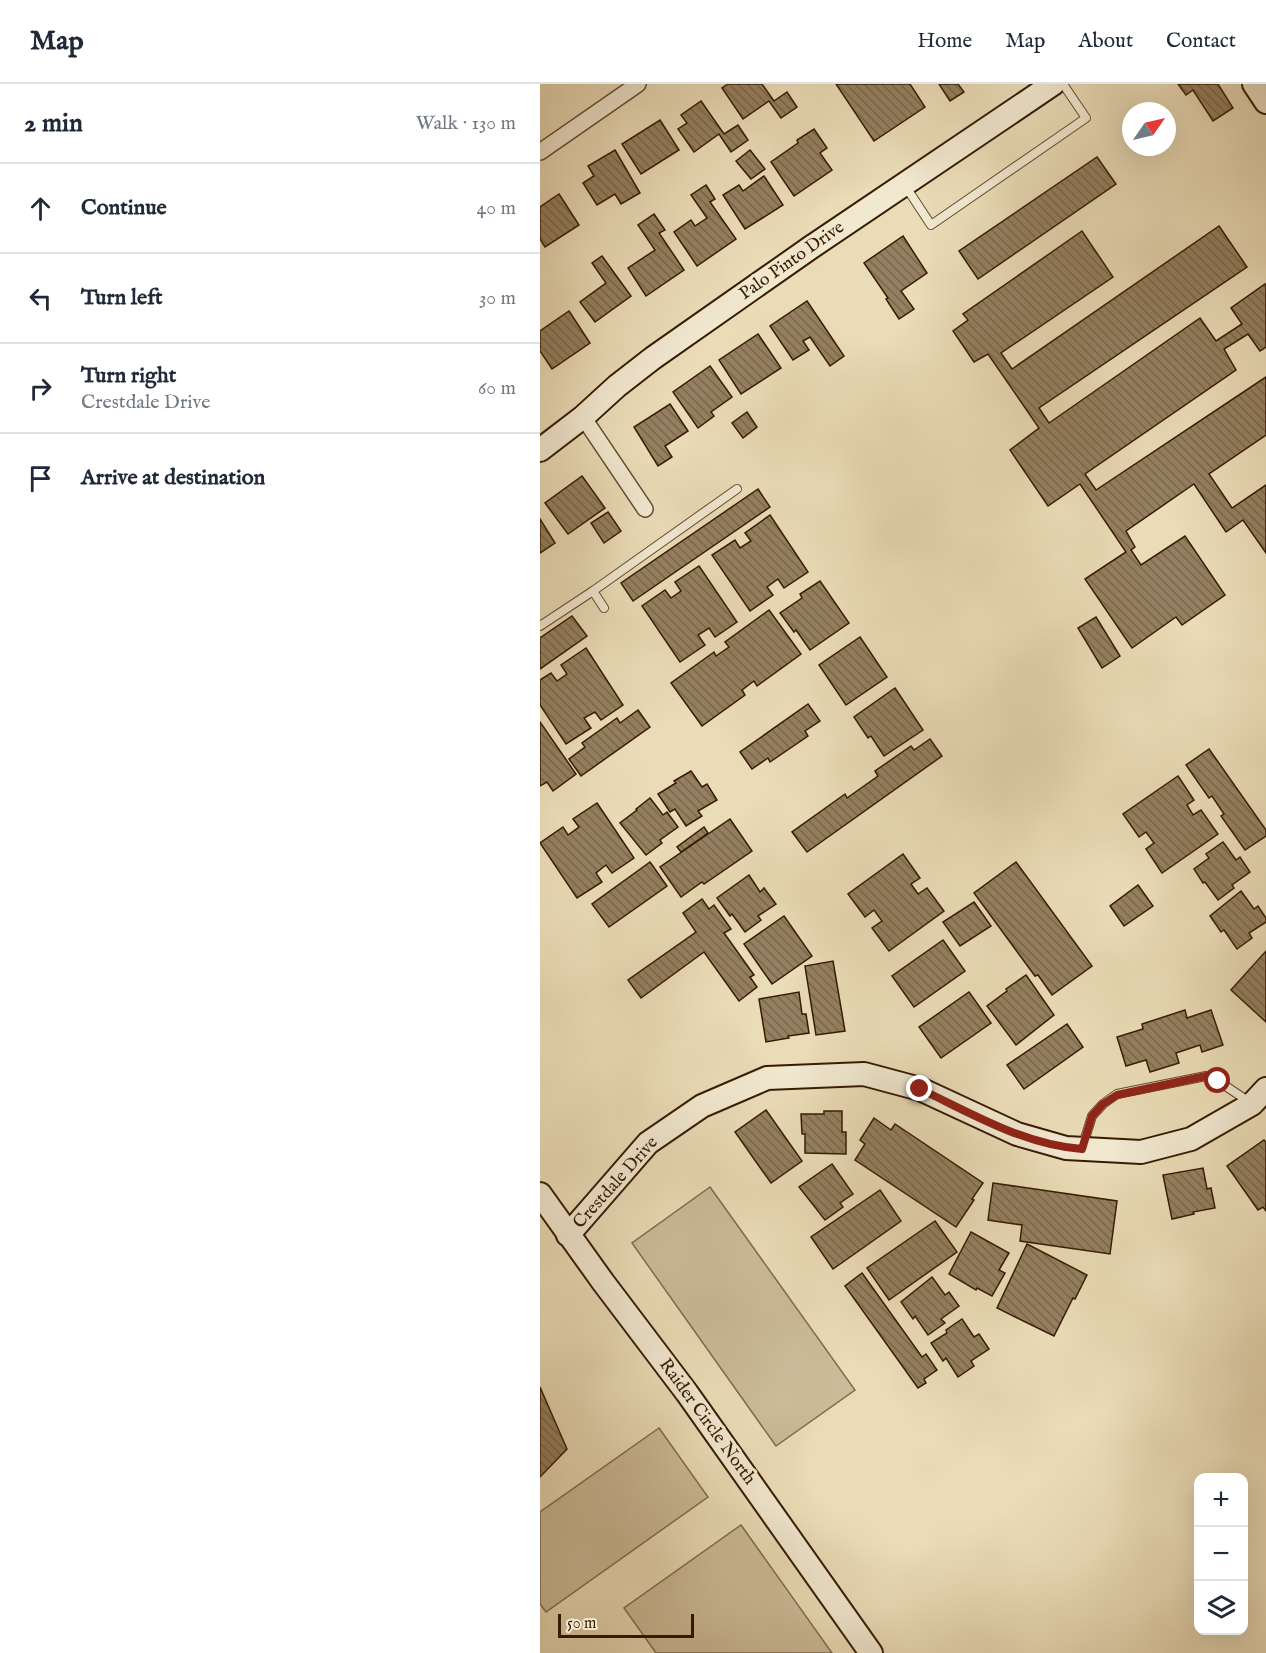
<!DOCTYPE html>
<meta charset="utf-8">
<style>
:root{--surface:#fff;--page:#f6f6f7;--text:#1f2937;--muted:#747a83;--line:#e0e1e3}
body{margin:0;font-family:"IM FELL English",serif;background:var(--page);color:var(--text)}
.controls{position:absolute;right:18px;bottom:18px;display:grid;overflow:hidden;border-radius:12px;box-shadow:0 6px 24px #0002}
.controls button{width:54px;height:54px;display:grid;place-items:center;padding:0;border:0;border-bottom:2px solid var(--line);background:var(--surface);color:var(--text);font:30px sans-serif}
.compass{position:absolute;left:582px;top:18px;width:54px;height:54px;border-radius:50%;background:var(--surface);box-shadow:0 6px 24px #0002;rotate:56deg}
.scale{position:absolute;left:18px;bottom:15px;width:136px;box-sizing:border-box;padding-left:6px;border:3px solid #361b01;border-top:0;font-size:16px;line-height:21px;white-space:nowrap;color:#361b01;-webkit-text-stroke:4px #f1e8d0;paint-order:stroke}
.stop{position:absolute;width:18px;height:18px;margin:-14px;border:4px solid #8f2418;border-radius:50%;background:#fff}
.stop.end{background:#8f2418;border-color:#fff;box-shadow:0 2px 6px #0008}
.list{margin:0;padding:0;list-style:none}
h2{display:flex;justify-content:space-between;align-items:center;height:78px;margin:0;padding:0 24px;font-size:26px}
h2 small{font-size:20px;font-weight:400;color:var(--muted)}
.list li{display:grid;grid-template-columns:39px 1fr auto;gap:18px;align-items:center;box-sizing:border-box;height:90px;padding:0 24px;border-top:2px solid var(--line)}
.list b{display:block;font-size:22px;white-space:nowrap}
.list p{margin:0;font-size:20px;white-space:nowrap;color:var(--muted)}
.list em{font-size:20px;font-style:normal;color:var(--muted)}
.icon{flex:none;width:33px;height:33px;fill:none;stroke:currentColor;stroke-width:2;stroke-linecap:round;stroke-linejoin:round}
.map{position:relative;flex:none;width:726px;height:1569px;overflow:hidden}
header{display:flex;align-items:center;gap:36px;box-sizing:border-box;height:84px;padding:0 30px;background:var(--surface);border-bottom:2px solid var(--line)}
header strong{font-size:28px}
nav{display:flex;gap:33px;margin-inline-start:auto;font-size:21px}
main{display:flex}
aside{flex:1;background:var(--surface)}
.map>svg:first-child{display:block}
.pitch{fill:#cbbb98;stroke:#806b4c;stroke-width:1.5}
.building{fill:url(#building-back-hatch);stroke:#361b01;stroke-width:1.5}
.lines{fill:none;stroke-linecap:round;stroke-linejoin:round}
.lane-casing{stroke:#634b2e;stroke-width:10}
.street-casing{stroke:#634b2e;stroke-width:18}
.secondary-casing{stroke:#361b01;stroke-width:26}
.lane{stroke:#f1e8d0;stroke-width:8}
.street{stroke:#f1e8d0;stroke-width:15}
.secondary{stroke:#f1e8d0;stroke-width:22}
.route{stroke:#8f2418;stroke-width:8}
.labels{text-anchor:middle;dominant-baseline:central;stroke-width:6;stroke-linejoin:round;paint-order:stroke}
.street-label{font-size:18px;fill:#361b01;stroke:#f1e8d0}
</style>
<header>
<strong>Map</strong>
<nav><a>Home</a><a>Map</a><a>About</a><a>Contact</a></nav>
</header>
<main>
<aside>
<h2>2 min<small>Walk · 130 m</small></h2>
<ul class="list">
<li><svg class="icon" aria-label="ahead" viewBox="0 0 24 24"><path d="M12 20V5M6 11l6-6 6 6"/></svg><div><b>Continue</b></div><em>40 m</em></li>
<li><svg class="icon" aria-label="left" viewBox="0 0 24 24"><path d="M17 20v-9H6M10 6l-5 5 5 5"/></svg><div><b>Turn left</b></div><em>30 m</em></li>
<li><svg class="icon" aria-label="right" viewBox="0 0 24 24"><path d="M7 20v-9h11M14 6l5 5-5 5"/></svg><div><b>Turn right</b><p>Crestdale Drive</p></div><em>60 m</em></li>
<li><svg class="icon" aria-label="arrive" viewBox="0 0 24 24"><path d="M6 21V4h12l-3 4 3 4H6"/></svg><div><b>Arrive at destination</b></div></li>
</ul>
</aside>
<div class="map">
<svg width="726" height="1569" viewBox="0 0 726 1569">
<defs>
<pattern id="building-back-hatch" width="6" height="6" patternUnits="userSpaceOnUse" patternTransform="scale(1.5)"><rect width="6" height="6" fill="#947f60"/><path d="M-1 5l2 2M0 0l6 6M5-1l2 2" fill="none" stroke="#7a674d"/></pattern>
</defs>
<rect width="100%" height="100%" fill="#eadcb7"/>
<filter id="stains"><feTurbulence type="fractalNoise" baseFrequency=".00333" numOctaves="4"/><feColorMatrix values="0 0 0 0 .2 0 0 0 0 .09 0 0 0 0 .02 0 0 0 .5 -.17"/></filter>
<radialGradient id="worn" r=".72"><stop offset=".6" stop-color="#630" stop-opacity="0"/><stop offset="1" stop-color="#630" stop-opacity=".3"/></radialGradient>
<!-- pitch -->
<g class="pitch">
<polygon points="170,1103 315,1306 236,1362 92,1159"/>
<polygon points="119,1344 168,1413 6,1528 0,1520 0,1428"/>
<polygon points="201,1441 292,1569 116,1569 84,1524"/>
</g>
<!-- building -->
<g class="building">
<polygon points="188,0 222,0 234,17 247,8 257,23 241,34 229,17 203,35 182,4"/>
<polygon points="296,0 370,0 385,23 334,57"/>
<polygon points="399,0 418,0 424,8 410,17"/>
<polygon points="638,0 678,0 693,24 673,37 653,6 646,11"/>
<polygon points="161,17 184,50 198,41 208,56 191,68 179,50 154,68 138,45 147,39 141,31"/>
<polygon points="120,36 139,66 101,90 82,60"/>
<polygon points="274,45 287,64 280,69 292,86 254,112 231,78 258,59 257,56"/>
<polygon points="75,66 100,109 81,120 75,110 57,121 43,99 54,92 48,82"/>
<polygon points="210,66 225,85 211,95 196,77"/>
<polygon points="557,73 576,100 438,195 419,167"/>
<polygon points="224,92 243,121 205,145 183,111 199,101 203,107"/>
<polygon points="166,101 175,115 170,118 196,155 157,182 134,148 151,136 155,142 167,134 151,111"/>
<polygon points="19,110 39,141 5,163 0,155 0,123"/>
<polygon points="114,130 125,146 119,149 144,186 106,212 88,184 115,166 98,141"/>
<polygon points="679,142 707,183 499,324 509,339 660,234 676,257 702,240 691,224 725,200 726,203 726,263 720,267 708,250 684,265 696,286 545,390 556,406 726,293 726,351 669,390 692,424 726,401 726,469 703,436 686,448 654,400 586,447 595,463 591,466 601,481 645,452 685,511 642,541 636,533 592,564 545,495 586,468 540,400 508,422 470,366 499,344 448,270 434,278 413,247 428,236 423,230 542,147 573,193 461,269 472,285"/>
<polygon points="363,152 387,189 361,207 374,225 359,235 346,215 348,214 324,179"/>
<polygon points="62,172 91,212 55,238 40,218 66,199 52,179"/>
<polygon points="267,217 304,272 290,282 270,253 263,257 269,266 253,276 230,242"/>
<polygon points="29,227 50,259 12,285 0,267 0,247"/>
<polygon points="218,250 241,284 201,310 179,276"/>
<polygon points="170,282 192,313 171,328 174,332 158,344 133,308"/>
<polygon points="130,320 148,347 125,362 132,373 118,382 94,343"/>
<polygon points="207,328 217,343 203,354 192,339"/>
<polygon points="42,392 65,424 28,450 5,419"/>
<polygon points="218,405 230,423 93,517 81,499"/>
<polygon points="68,428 81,447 64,459 51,439"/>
<polygon points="230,431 268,488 244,504 238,495 227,503 233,511 210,527 172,471 195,456 200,464 211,457 205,449"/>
<polygon points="0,435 15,459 0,469"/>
<polygon points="159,482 197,538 175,553 169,544 158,551 165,561 140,578 102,522 125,506 131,514 141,507 135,498"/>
<polygon points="280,497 309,539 270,566 256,546 254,548 240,529 262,514 260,510"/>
<polygon points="229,526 261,570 217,602 214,597 202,606 205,611 162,642 131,599 174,568 176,572 189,563 185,558"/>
<polygon points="32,532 47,552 0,585 0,554"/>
<polygon points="556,533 580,572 562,584 538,544"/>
<polygon points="320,553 347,593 306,621 279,581"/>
<polygon points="46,564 83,621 61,636 55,628 44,634 51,644 26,660 0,621 0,596 11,589 17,597 27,590 21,581"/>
<polygon points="355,604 383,646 344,672 331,652 328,654 314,633"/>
<polygon points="268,620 280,637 265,647 268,652 230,678 228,674 212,685 200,668"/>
<polygon points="98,626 110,643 41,692 29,675 45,663 42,659 77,634 80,639"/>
<polygon points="0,638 36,690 13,707 7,698 0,702"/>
<polygon points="390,655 402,672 267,768 252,748 305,710 307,714 338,692 335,687 371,662 374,666"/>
<polygon points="669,665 726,746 726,752 705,766 681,732 684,730 672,712 669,714 646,681"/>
<polygon points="151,687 162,703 167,700 177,716 158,727 162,732 146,742 135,725 130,728 118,710 136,699 134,697"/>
<polygon points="638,692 654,716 647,721 653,731 661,726 678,750 622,789 606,765 614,759 606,748 599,753 583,730"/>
<polygon points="110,714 123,731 127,728 138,743 120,756 122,759 106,771 80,739 97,726 96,725"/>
<polygon points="57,719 94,774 72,789 66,781 56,789 62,798 37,814 0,759 23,743 28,751 39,743 33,735"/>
<polygon points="190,735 212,767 164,800 162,798 141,813 120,783"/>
<polygon points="164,743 168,749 141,768 137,763"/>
<polygon points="683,758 696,776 700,773 710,788 692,801 694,804 678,816 665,798 663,799 654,785 669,774 666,770"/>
<polygon points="363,770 380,794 371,800 378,810 387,804 404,827 349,867 332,844 342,837 334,826 325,833 308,810"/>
<polygon points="110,778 127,802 69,843 52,820"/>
<polygon points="476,778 552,882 512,911 498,891 495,892 434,809"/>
<polygon points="209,791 220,808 224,804 236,820 218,832 221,836 205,848 192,830 190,832 177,814"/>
<polygon points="598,801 613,822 584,842 570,822"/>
<polygon points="701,807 714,825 718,822 726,834 726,838 709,849 712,854 697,865 684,846 681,848 670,832"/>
<polygon points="162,815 169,825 174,821 191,845 184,849 214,891 210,893 217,903 199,917 164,868 101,914 88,896 156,848 143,829"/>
<polygon points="434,818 451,842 420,862 403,838"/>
<polygon points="244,832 272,872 232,900 204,860"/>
<polygon points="403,856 425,887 374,923 352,892"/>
<polygon points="726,867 726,938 691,906"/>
<polygon points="293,877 305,947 276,951 265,882"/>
<polygon points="486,891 514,931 476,961 447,922 467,907 466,905"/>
<polygon points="259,908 262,930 266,930 269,949 248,952 249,954 226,958 219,915"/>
<polygon points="429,908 451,939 401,974 379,943"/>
<polygon points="645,926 647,934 671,926 683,961 662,968 660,961 636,969 639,979 610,988 606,976 586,982 577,953 603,945 602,940"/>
<polygon points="527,940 543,963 484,1005 467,981"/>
<polygon points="226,1026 262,1077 231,1099 195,1048"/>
<polygon points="284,1027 302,1027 302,1048 306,1048 306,1070 265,1069 265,1050 262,1050 261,1030 284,1030"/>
<polygon points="334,1034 351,1046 355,1040 443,1099 432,1115 434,1116 416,1143 315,1076 325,1060 320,1056"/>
<polygon points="724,1056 726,1058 726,1127 723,1123 718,1126 687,1082"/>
<polygon points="292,1080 313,1110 300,1119 303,1123 285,1136 259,1103"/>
<polygon points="663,1084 667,1105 671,1104 675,1124 653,1128 654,1130 632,1135 623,1091"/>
<polygon points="453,1099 577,1117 570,1170 480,1157 482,1141 448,1136"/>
<polygon points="340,1106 361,1137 293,1185 271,1153"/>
<polygon points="395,1137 417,1168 349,1216 327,1184"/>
<polygon points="431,1148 469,1169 459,1186 465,1189 452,1212 437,1204 436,1206 409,1190"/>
<polygon points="487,1160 547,1191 535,1215 533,1214 514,1252 457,1224"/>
<polygon points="322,1189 382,1273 386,1270 397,1286 384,1295 386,1299 378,1304 305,1202"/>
<polygon points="392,1193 405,1211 409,1208 419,1222 401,1235 405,1239 388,1251 375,1232 373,1235 361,1218"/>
<polygon points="422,1235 434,1253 439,1250 449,1265 431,1277 434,1282 418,1293 406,1274 403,1277 391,1259 407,1249 406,1246"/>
<polygon points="0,1303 27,1365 0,1393"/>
</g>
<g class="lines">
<!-- lane casing -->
<g class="lane-casing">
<g id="lane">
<polyline points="366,103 391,141 546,34 523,0"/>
<polyline points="64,524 53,507 197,405"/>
<polyline points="0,542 53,507"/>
<polyline points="543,1061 552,1032 563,1020 577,1010 666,992 678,997 708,1017"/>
</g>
</g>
<!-- street casing -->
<g class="street-casing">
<g id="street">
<polyline points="0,68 98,0"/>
<polyline points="43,333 105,425"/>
</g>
</g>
<!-- secondary casing -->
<g class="secondary-casing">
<g id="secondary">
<polyline points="714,0 726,18"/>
<polyline points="0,366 43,333 77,302 113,274 270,164 513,0"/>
<polyline points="0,1110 63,1198 147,1309 331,1569"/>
<polyline points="28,1151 108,1059 162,1022 227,994 324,990 380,1005 477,1050 526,1064 601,1068 651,1055 712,1020 726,1005"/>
</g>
</g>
<!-- lane -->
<use href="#lane" class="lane"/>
<!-- street -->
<use href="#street" class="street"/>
<!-- secondary -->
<use href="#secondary" class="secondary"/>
</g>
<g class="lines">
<!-- route -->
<path class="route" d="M380,1005C431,1029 484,1061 542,1065L552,1032L563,1020L577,1011L666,992L678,997"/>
</g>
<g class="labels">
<!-- street labels -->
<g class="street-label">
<text transform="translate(252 177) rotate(-35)">Palo Pinto Drive</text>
<text transform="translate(76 1099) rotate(-48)">Crestdale Drive</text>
<text transform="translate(167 1338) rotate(54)">Raider Circle North</text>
</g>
</g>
<rect width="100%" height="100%" filter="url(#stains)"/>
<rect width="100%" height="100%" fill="url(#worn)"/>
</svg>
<div class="controls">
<button>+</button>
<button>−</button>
<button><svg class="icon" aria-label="layers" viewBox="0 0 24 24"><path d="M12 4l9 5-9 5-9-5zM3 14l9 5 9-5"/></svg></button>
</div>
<svg class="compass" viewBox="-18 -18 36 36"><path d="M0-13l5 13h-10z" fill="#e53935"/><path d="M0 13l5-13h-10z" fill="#747a83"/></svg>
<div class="scale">50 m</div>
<div class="stop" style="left:678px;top:997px"></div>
<div class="stop end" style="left:380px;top:1005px"></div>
</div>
</main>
